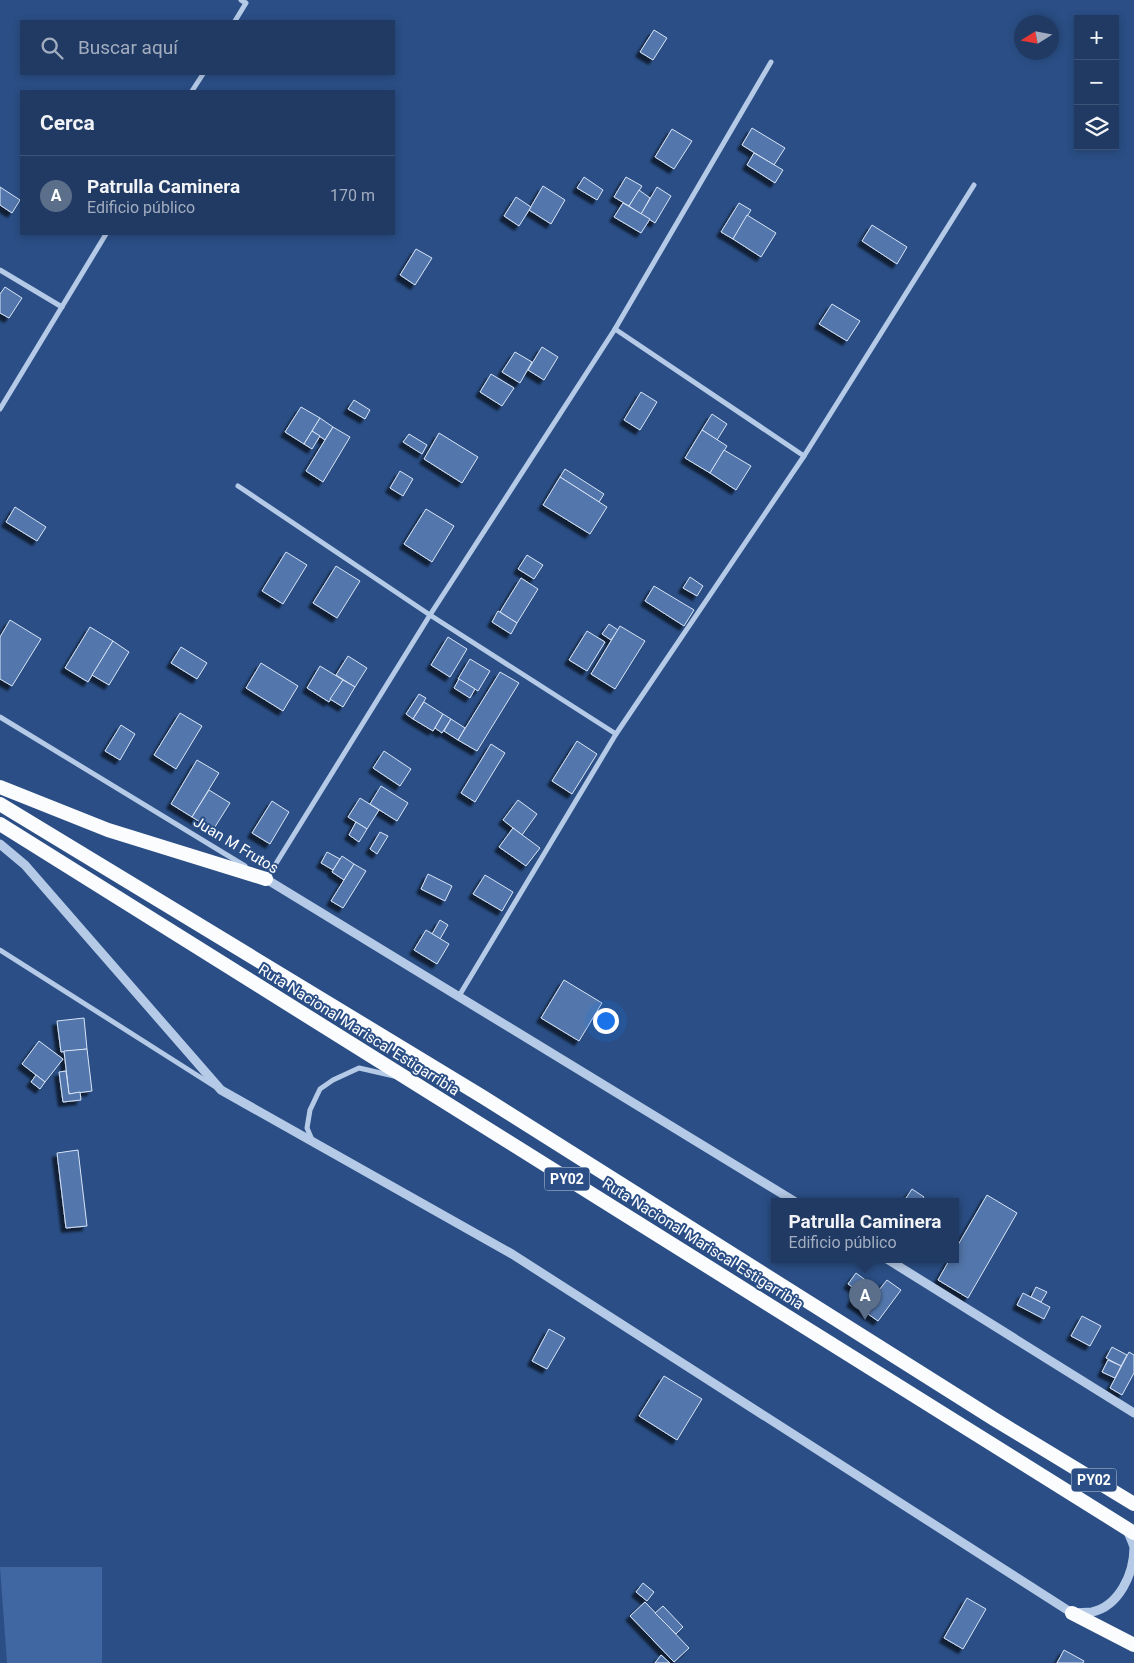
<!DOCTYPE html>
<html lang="es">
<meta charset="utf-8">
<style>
:root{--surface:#203a64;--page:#2d456d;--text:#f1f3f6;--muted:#a2adbf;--line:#3d5478;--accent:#bca0f2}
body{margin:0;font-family:Roboto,sans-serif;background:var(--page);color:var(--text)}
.controls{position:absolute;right:15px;top:15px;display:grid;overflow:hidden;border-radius:0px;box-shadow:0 2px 8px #0003}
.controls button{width:45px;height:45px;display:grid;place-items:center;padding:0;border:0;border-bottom:1px solid var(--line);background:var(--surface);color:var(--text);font:25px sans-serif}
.compass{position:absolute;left:1014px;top:15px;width:45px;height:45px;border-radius:50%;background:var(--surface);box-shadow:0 2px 8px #0003;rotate:259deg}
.you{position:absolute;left:605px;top:1020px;width:18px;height:18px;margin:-12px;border:4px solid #fff;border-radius:50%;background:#1a73e8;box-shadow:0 0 0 8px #1a73e833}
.badge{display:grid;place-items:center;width:32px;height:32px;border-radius:50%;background:var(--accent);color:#fff;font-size:16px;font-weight:700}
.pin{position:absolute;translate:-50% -41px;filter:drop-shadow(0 1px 2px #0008)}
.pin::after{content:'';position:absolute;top:26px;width:18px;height:15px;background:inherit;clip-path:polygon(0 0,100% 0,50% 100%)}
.popup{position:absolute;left:771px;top:1198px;width:188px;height:65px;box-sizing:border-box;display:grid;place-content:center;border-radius:0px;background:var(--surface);filter:drop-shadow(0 1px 4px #0005);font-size:16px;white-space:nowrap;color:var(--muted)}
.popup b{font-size:19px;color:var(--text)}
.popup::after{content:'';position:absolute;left:50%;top:100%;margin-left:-10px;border:10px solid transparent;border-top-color:var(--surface)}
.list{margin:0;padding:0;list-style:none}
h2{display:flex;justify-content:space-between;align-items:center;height:65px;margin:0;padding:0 20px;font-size:21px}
h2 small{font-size:16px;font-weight:400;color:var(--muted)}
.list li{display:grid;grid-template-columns:32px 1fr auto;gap:15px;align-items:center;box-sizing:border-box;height:80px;padding:0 20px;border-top:1px solid var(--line)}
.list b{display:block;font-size:19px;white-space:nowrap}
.list p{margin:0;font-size:16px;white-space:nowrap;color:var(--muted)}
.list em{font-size:16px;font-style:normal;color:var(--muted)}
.icon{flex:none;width:28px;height:28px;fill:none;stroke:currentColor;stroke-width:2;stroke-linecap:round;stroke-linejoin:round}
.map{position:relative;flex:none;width:1134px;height:1663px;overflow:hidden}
.search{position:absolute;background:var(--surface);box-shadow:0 2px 8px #0003;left:20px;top:20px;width:375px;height:55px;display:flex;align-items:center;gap:12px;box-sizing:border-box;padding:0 18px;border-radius:0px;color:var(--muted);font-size:19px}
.panel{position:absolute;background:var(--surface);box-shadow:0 2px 8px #0003;left:20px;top:90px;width:375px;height:145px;border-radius:0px}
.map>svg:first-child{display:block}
.green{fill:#4067a1}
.building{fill:#5377ac;stroke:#d8e4f6;filter:url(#shadow)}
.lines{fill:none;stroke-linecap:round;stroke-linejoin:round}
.minor{stroke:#b5cae7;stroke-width:5}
.tertiary{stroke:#b5cae7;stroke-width:9}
.trunk{stroke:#fafcfe;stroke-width:14}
.labels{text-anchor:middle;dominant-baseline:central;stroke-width:4;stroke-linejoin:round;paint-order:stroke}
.shield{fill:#2a4e85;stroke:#bfcada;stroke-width:1}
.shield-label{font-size:14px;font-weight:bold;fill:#fff}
.street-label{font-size:15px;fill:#fff;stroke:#2a4e85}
</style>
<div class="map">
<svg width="1134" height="1663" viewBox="0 0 1134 1663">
<defs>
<filter id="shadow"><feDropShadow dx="-4.5" dy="4.5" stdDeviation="1" flood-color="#0009"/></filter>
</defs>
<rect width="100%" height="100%" fill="#2a4e85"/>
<!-- green -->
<polygon class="green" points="0,1567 102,1567 102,1663 7,1663"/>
<!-- building -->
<g class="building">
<polygon points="654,30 667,38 653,60 640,52"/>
<polygon points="752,128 785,148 774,165 742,145"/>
<polygon points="672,129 692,141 674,169 655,157"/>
<polygon points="754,153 783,170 775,183 747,165"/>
<polygon points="584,177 603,190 597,200 577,188"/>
<polygon points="626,177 642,186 629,206 614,197"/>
<polygon points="543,186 565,200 551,224 529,210"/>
<polygon points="0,187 20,200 12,213 0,205"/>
<polygon points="657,187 671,196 655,223 641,214"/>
<polygon points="639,190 650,198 641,214 629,206"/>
<polygon points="516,197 531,207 519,226 504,216"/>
<polygon points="623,203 650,219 641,233 614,217"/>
<polygon points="739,203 751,210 733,239 721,232"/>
<polygon points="747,215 776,233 761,257 733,239"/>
<polygon points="872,225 907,247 897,264 862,241"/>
<polygon points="416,249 432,258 415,285 400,275"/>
<polygon points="5,287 22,298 9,318 0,313 0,294"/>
<polygon points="832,304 860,321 847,341 819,324"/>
<polygon points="542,347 558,357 544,380 528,370"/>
<polygon points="515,352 532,362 520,383 502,372"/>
<polygon points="491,374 514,388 502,406 480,392"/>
<polygon points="641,392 657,402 640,430 624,420"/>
<polygon points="354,400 370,410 365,419 348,409"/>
<polygon points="301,407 320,418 304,444 285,432"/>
<polygon points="712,414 727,424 717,440 702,430"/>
<polygon points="320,418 333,427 325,440 312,431"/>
<polygon points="333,427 350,437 323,482 306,471"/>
<polygon points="702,430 727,446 710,473 685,458"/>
<polygon points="312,431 320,436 312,449 304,444"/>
<polygon points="439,433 478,457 462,483 424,459"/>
<polygon points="409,434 427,445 422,454 403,442"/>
<polygon points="724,450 751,466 736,490 710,473"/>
<polygon points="565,469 604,494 599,502 560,477"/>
<polygon points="400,471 413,479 403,496 390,488"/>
<polygon points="560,477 607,507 590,534 543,505"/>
<polygon points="15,507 46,527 37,541 6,522"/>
<polygon points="426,509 454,526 432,562 404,544"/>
<polygon points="286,552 307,565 283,604 262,591"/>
<polygon points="527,555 543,565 534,579 518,569"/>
<polygon points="336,566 360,581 337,618 313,603"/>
<polygon points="690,577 703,586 697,596 683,588"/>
<polygon points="521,578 538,589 517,623 500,612"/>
<polygon points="654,586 694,610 684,626 645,601"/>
<polygon points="498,611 517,623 511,634 492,622"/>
<polygon points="10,620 41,639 12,686 0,679 0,637"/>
<polygon points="609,624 618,630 611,640 602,634"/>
<polygon points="620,626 645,641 615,689 591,674"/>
<polygon points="90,627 113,641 88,682 65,668"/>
<polygon points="587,631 605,642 587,671 569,660"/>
<polygon points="448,637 467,649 450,677 431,665"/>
<polygon points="113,641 129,652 109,685 92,675"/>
<polygon points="181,647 207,663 197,679 171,663"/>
<polygon points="348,656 367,668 355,687 336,675"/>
<polygon points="470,659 490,671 478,691 458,679"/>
<polygon points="261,663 298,686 283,711 246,688"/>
<polygon points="320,666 343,680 329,702 307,688"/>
<polygon points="500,672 519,683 477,751 458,740"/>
<polygon points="459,679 475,689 470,698 454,688"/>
<polygon points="343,680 355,687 343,707 330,699"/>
<polygon points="419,694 426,698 413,719 406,714"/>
<polygon points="424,702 443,714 433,731 413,719"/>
<polygon points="180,713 202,726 176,769 154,755"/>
<polygon points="443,714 451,719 442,733 435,728"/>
<polygon points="451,719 465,728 458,740 444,731"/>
<polygon points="121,725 135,734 120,760 105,751"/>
<polygon points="577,741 597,754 572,794 552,781"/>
<polygon points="491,744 505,753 475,802 461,793"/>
<polygon points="384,751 411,769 400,786 373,768"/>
<polygon points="197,760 219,773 192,817 171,804"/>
<polygon points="381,786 408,803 397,821 370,804"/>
<polygon points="209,790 230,803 213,830 192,817"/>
<polygon points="360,798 379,810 367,829 348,817"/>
<polygon points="518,800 537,814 522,835 503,820"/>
<polygon points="272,801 289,812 270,844 252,833"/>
<polygon points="356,822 367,829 359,842 349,835"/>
<polygon points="513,828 540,848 526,866 499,847"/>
<polygon points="380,832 388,836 377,854 370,849"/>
<polygon points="327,852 340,859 333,870 321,863"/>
<polygon points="342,856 354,864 344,880 332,872"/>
<polygon points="354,864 366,871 343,908 331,901"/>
<polygon points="428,874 452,886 445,901 421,889"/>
<polygon points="485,875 513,892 502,911 473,894"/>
<polygon points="440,920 448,925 440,939 432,934"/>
<polygon points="426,930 449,944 437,964 414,950"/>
<polygon points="564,980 602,1003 579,1041 541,1018"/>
<polygon points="84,1018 87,1049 61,1052 57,1021"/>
<polygon points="39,1041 63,1059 45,1082 22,1064"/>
<polygon points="87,1049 92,1091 69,1094 64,1051"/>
<polygon points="66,1071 69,1094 80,1092 81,1100 63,1102 59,1072"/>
<polygon points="36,1075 45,1082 40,1089 31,1082"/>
<polygon points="78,1150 87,1226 66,1228 57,1153"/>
<polygon points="912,1189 924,1197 921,1201 904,1201"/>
<polygon points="987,1195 1017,1213 968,1298 938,1280 950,1259 955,1259 955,1250"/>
<polygon points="856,1273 879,1290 887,1280 901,1290 878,1321 851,1302 858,1291 848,1284"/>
<polygon points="1036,1287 1047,1292 1041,1302 1031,1297"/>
<polygon points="1023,1293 1050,1307 1044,1319 1017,1305"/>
<polygon points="1082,1316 1101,1326 1090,1346 1071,1336"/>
<polygon points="549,1329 565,1338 547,1369 532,1361"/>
<polygon points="1112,1347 1127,1355 1121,1366 1106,1358"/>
<polygon points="1129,1352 1134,1355 1134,1373 1122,1395 1110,1388"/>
<polygon points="1108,1360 1121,1366 1115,1378 1102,1372"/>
<polygon points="664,1376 702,1399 677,1440 639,1416"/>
<polygon points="643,1583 654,1592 647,1601 636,1592"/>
<polygon points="967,1598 986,1609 963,1649 944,1638"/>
<polygon points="645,1602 689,1648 674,1662 630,1616"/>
<polygon points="663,1606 683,1627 676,1634 655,1613"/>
<polygon points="1064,1650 1084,1661 1083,1663 1057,1663"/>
<polygon points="661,1655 670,1663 655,1663"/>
</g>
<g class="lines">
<!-- minor -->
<g class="minor">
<polyline points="235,21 246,3 241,0"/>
<polyline points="192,91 203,74"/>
<polyline points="0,270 62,307"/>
<polyline points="615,329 804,456"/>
<polyline points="0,409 106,234"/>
<polyline points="238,486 430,615 616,734"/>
<polyline points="0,717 245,866"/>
<polyline points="267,878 430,615 615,329 771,62"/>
<polyline points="0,950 214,1086"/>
<polyline points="459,996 616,734 804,456 974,185"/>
<polyline points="313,1142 307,1128 310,1110 320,1089 333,1080 359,1068 394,1076"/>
</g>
<!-- tertiary -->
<g class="tertiary">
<path d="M0,844L25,865L221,1090L512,1254L1072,1613C1079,1612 1085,1613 1092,1612C1119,1606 1134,1574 1134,1547C1132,1541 1129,1535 1127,1529"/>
<polyline points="266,879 794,1201"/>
<polyline points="887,1259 1134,1413"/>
</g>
<!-- trunk -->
<g class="trunk">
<polyline points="0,787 108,830 266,879"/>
<polyline points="0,804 483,1097 994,1419 1134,1504"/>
<polyline points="0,824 1134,1533"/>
<polyline points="1072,1613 1134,1645"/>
</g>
</g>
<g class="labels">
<!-- shield labels -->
<g class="shield">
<rect x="544.5" y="1167.5" width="45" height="23" rx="4"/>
<rect x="1071.5" y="1468.5" width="45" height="23" rx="4"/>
</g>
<g class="shield-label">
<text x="567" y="1179">PY02</text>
<text x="1094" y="1480">PY02</text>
</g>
<!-- street labels -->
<g class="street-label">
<text transform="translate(236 845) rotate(31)">Juan M Frutos</text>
<text transform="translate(359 1030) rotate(32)">Ruta Nacional Mariscal Estigarribia</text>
<text transform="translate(703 1244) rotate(32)">Ruta Nacional Mariscal Estigarribia</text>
</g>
</g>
</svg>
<div class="controls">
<button>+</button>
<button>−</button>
<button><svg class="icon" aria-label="layers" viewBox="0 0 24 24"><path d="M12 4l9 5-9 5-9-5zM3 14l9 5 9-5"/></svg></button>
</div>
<svg class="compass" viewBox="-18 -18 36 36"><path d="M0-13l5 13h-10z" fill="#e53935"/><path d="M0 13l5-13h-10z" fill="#a2adbf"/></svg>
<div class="you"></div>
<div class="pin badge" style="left:865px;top:1320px;background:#5c6f8a">A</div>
<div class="popup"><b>Patrulla Caminera</b>Edificio público</div>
<div class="search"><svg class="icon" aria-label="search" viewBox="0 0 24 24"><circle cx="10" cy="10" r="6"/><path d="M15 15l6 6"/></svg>Buscar aquí</div>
<section class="panel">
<h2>Cerca<small></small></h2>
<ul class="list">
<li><span class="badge" style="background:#5c6f8a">A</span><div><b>Patrulla Caminera</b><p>Edificio público</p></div><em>170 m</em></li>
</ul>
</section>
</div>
